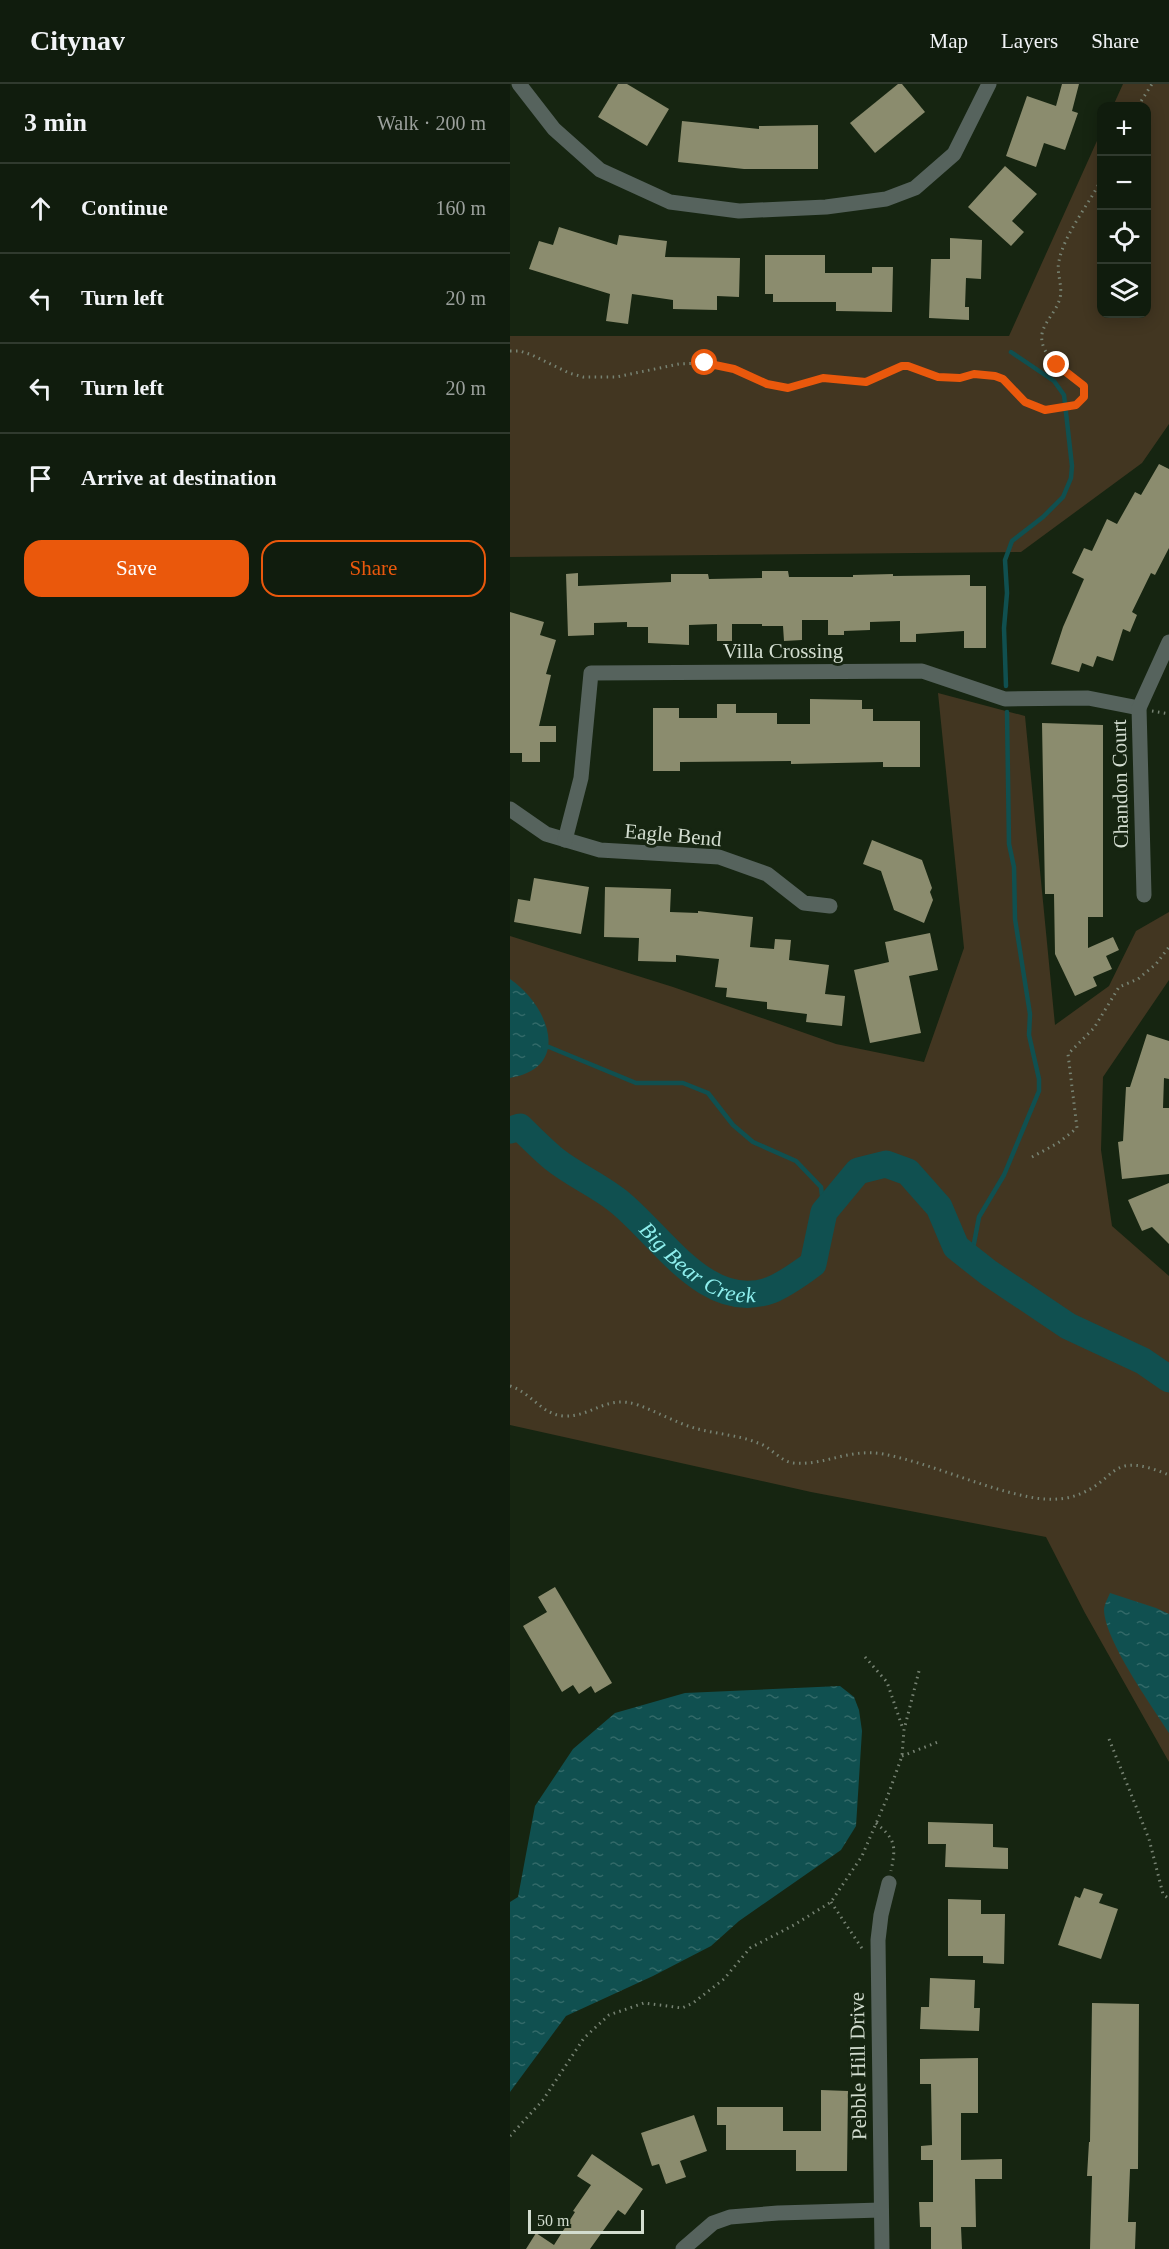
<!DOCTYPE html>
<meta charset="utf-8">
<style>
:root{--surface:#101c0d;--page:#1e291b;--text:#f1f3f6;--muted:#9ca19d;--line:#303a2e;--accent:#ea580c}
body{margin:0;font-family:"Times New Roman",serif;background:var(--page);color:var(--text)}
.controls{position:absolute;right:18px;top:18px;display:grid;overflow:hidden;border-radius:12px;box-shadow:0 3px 15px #0003}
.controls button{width:54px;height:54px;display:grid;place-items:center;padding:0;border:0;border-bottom:2px solid var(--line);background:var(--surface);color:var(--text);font:30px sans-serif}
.scale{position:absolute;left:18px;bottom:15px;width:116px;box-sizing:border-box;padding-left:6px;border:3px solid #d3ddd0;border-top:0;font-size:16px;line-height:21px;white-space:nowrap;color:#d3ddd0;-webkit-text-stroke:4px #162511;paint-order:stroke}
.stop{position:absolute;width:18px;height:18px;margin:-14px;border:4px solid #ea580c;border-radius:50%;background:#fff}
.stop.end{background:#ea580c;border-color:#fff;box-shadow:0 2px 6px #0008}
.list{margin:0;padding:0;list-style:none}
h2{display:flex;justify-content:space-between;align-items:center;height:78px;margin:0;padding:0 24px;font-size:26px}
h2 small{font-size:20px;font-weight:400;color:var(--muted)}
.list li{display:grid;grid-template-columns:39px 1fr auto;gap:18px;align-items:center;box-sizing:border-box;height:90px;padding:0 24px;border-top:2px solid var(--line)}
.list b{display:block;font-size:22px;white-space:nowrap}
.list em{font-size:20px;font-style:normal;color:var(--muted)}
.actions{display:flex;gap:12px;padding:18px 24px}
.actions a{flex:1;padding:14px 0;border:2px solid var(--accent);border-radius:18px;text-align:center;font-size:21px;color:var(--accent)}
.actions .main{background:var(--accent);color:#fff}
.icon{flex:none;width:33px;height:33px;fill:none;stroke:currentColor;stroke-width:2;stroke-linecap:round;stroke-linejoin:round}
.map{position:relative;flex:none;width:659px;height:2165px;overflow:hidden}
header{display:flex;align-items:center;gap:36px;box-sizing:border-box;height:84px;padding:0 30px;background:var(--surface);border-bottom:2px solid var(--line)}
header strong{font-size:28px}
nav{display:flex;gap:33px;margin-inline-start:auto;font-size:21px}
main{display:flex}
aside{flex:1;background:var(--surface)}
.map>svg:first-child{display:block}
.green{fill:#423621}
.water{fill:url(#water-ripples)}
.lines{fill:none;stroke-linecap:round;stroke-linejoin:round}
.stream{stroke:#105050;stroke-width:4.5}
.river{stroke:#105050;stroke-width:27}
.building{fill:#8b8c6e}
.path{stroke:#778373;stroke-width:3;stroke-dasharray:1.5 4.5;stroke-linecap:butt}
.minor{stroke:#56635d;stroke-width:15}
.route{stroke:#ea580c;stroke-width:8}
.labels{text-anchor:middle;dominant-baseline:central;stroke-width:6;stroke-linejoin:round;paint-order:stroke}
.street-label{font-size:21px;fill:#d3ddd0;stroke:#162511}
.water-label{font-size:22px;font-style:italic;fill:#8eeeed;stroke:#162511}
</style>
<header>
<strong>Citynav</strong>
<nav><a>Map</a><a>Layers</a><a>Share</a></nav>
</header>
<main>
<aside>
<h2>3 min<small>Walk · 200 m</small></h2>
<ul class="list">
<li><svg class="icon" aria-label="ahead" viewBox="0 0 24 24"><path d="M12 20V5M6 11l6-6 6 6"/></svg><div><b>Continue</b></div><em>160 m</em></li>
<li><svg class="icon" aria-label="left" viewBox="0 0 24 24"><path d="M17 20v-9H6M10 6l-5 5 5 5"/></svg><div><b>Turn left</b></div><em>20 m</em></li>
<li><svg class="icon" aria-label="left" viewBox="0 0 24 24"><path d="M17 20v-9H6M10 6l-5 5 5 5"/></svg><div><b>Turn left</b></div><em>20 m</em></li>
<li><svg class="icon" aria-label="arrive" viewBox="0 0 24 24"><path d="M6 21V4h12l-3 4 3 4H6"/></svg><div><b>Arrive at destination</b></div></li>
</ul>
<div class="actions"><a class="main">Save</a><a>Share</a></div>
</aside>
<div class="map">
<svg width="659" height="2165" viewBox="0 0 659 2165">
<defs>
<pattern id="water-ripples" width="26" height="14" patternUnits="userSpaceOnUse" patternTransform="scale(1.5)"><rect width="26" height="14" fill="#105050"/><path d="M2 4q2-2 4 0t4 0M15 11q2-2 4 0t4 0" fill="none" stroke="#326968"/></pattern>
</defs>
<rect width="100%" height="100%" fill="#162511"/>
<!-- green -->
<g class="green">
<polygon points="613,0 659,0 659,340 632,379 511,468 0,473 0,252 499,252 591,48 592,230 636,230 636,22 603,22"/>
<polygon points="428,609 515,632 545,941 599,902 626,847 659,828 659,896 593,993 591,1066 602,1142 659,1192 659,1678 575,1529 536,1453 301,1408 0,1341 0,852 163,903 326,960 414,978 454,864"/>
</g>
<!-- water -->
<g class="water">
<path d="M0,895C37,920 64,983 0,994Z"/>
<path d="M600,1509L646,1524L659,1530V1649C642,1622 595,1557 594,1526C594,1521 598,1514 600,1509Z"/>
<polygon points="330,1602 344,1613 349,1626 352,1647 346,1742 331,1766 229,1837 201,1862 143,1892 56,1932 0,2008 0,1818 8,1813 25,1722 63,1665 105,1629 175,1609"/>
</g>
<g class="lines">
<!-- stream -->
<g class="stream">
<polyline points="496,602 494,544 497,509 495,476 502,457 533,433 553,413 561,394 562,382 554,311 544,297 501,268"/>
<polyline points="33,963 39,963 126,999 173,999 198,1009 223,1041 243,1058 286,1077 311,1103 314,1128"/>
<polyline points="461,1175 469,1133 494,1091 529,1007 529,995 519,951 520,930 505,835 504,783 499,760 497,628"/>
</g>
<!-- river -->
<path class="river" id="s1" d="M0,1046L10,1043C21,1054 32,1065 44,1075C64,1091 88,1101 108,1117C151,1151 197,1230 261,1206C276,1200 290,1189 303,1180L314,1128L348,1087L376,1080L398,1088L429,1123L446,1163L479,1189L558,1242L633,1277L659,1295"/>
</g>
<!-- building -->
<g class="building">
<polygon points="108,0 117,0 159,25 137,62 88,33"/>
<polygon points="388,0 392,0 415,28 365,69 340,39"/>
<polygon points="552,0 569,0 562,27 568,29 555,66 534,59 526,83 496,72 517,12 546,22"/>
<polygon points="172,37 249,45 249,42 308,41 308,85 234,85 168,78"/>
<polygon points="495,82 527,110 502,137 514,148 501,162 458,123"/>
<polygon points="49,143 107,161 109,151 157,157 155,173 230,174 229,213 207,212 207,226 163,225 163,216 122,210 118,240 96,237 100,210 19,185 29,157 43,161"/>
<polygon points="440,154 472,156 471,195 456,194 455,223 459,223 459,236 419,234 421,175 440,175"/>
<polygon points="255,171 315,171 315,189 362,189 362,183 383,183 382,228 326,227 326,218 263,218 263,210 255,210"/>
<polygon points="649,380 659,385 659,464 645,491 641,489 622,528 627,531 620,548 613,545 603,577 587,572 583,583 572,579 569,588 541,580 553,543 574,495 562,489 574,464 582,467 597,435 607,440 625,408 631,411"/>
<polygon points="252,487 278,487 279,493 343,493 343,491 383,490 383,492 460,491 460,502 476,502 476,564 454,564 454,547 406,550 406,558 390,558 390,537 360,538 360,546 334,547 334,551 318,551 318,536 292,536 292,556 274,557 273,542 252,542 252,540 222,540 222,557 207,557 207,540 179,541 179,561 138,559 138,543 117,543 117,538 84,539 84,551 58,552 56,490 68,489 68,502 161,498 161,490 198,490 199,495 252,494"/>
<polygon points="0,528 34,538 30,551 46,556 36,590 41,591 29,642 46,642 46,658 30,658 30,678 12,678 12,669 0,669"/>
<polygon points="300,615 352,616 352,625 363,625 363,637 410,637 410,683 373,683 373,678 281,680 281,677 170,678 170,687 143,687 143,624 169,624 169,634 207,634 207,620 226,620 226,629 267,629 267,640 300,640"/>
<polygon points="532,639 593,641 593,833 578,833 578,864 603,853 609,866 596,872 602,885 583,893 587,902 565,912 545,870 544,810 535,810"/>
<polygon points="362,756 412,776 422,804 420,808 423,816 414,839 384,826 371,787 353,780"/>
<polygon points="24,794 79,803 71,850 4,838 8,815 20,817"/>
<polygon points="95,803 161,805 160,828 188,829 188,827 243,833 240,863 264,865 265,855 281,856 279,876 319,881 315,910 335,912 332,942 296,938 297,930 257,925 257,918 216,913 217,904 205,903 209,875 166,871 166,878 128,877 129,854 94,853"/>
<polygon points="420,849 428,886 399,892 411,949 360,959 344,886 379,878 375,858"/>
<polygon points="637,950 659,957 659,995 654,994 653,1024 659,1024 659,1090 612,1095 608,1058 613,1057 616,1003 620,1003"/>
<polygon points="659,1099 659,1160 642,1143 632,1147 618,1116"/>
<polygon points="45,1503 102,1599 85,1609 81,1602 69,1610 63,1601 52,1608 13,1542 37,1528 28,1513"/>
<polygon points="418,1738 483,1740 483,1763 498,1764 498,1785 435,1783 436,1760 418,1760"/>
<polygon points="574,1804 593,1810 589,1819 608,1825 591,1875 548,1861 565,1812 570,1814"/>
<polygon points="438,1815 471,1816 471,1830 495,1830 494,1880 473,1879 473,1872 438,1872"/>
<polygon points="420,1894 465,1896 464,1924 470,1924 469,1947 410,1945 411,1923 419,1923"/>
<polygon points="582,1919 629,1920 628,2085 620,2085 618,2138 626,2138 625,2165 580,2165 582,2092 577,2092 579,2058 580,2058"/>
<polygon points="468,1974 468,2029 451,2029 451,2076 492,2075 492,2095 465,2095 466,2143 451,2143 452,2165 421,2165 421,2143 410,2143 409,2118 423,2118 423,2076 411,2076 411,2062 422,2061 421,2000 410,2000 410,1975"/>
<polygon points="311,2006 338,2007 337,2087 286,2087 286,2066 216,2066 216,2041 207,2041 207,2023 273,2023 273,2047 311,2047"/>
<polygon points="184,2031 197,2067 170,2077 176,2093 156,2100 149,2080 142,2082 131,2049"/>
<polygon points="82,2070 133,2105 115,2131 108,2126 80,2165 16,2165 26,2149 44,2161 65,2128 63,2127 81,2101 67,2092"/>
</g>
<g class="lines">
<!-- path -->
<g class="path">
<polyline points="628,22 642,0"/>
<path d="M0,267H10L22,271L59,289L73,293H106L169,280L195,279L224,285L257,300L278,304L313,294L356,298L384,284L398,282L427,293L450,294L464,290L485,292L493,295L515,318L535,326L566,321L575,313L574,302C561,288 542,283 534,264C525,243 545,233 550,214C553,201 546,189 549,177C554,150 580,119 592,94"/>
<polyline points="642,627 659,630"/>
<polyline points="522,1073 548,1059 567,1044 558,970 584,944 609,903 628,895 646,880 659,863"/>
<path d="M0,1302C22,1309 32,1331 54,1332C82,1333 97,1310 128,1321C145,1327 161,1336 178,1342C201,1350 226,1350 248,1359C261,1363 270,1377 283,1379C315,1382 338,1364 373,1370C424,1380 473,1405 525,1414C551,1418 573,1413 593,1396C600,1390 606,1384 615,1382C629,1379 647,1386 659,1391"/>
<polyline points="355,1573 377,1598 393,1645"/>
<polyline points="599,1655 639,1755 653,1810 659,1815"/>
<polyline points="392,1672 428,1658"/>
<path d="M366,1739C386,1756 386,1762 381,1787"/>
<polyline points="321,1818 353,1866"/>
<polyline points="0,2052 33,2016 74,1954 99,1931 134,1919 172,1924 183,1919 214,1895 240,1864 284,1841 321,1818 352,1772 377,1714 392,1672 394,1646 410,1583"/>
</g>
<!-- minor -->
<g class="minor">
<polyline points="9,0 44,45 90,86 160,118 229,127 316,123 376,115 405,104 444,70 479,0"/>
<polyline points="0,725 36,750 90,766 209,773 257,790 294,819 320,822"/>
<polyline points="55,756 71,694 81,589 412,587 495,615 578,614 629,624"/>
<polyline points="634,811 629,624 659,558"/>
<polyline points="173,2165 203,2139 220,2133 268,2129 371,2126"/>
<polyline points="372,2165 368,1856 371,1831 379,1799"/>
</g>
</g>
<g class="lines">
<!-- route -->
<polyline class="route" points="195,279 224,285 257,300 278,304 313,294 356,298 392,282 398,282 428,293 450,294 464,290 485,292 493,295 515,318 535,326 566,321 574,313 574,302 547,281"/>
</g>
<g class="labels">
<!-- street labels -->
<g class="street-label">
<text x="273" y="567">Villa Crossing</text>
<text transform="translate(610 700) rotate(-91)">Chandon Court</text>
<text transform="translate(163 751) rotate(5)">Eagle Bend</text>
<text transform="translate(348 1982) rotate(-91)">Pebble Hill Drive</text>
</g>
<!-- water labels -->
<g class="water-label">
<text stroke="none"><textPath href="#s1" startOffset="237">Big Bear Creek</textPath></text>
</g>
</g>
</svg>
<div class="controls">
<button>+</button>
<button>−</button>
<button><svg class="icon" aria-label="locate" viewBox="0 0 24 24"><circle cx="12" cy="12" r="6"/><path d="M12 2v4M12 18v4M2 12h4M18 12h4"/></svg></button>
<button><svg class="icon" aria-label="layers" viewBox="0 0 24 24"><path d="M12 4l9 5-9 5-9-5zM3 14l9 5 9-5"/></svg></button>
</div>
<div class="scale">50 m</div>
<div class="stop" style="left:195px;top:279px"></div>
<div class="stop end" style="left:547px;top:281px"></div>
</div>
</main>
